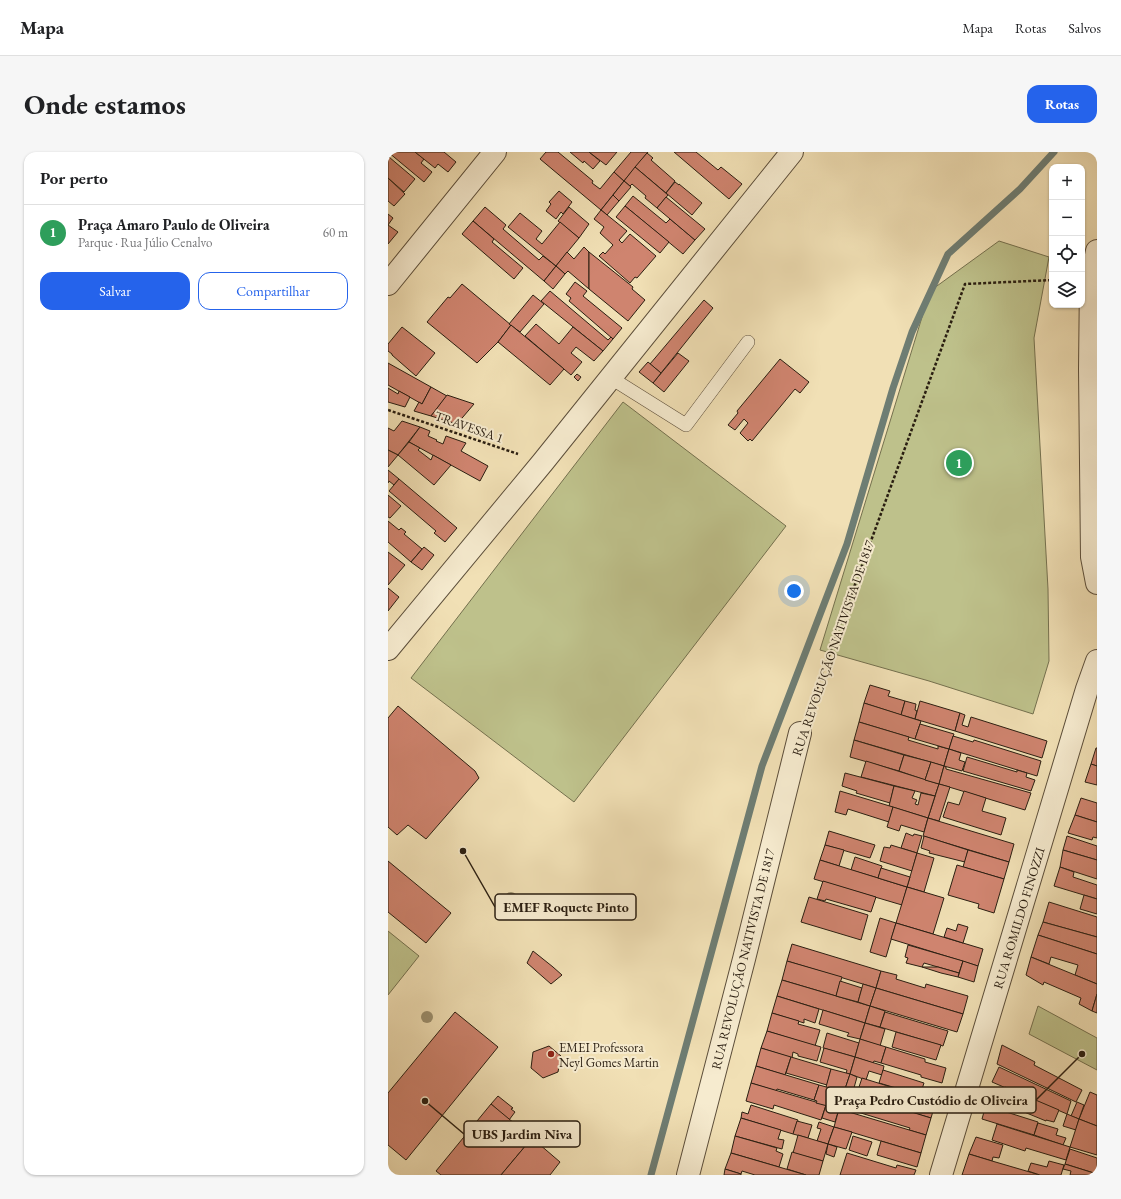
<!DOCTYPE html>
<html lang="pt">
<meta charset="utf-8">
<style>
:root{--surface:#fff;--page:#f6f6f6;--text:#202124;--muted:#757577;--line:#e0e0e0;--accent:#2563eb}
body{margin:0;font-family:"EB Garamond",serif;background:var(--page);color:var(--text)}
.controls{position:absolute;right:12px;top:12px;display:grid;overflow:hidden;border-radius:8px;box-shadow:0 1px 3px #0004}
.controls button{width:36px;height:36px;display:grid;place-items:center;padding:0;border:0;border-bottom:1px solid var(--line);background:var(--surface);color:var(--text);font:20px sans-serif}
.you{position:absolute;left:406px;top:439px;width:14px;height:14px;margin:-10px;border:3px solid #fff;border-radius:50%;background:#1a73e8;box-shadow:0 0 0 6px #1a73e833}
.badge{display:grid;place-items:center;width:26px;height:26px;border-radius:50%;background:var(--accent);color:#fff;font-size:13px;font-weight:700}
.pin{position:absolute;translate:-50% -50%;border:2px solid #fff;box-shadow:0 1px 4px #0006}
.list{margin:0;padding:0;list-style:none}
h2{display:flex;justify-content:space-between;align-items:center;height:52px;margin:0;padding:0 16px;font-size:17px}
h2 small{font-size:13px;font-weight:400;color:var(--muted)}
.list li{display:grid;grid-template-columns:26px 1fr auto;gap:12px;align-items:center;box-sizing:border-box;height:56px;padding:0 16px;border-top:1px solid var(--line)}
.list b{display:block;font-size:15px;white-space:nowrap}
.list p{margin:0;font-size:13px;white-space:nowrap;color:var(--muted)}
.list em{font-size:13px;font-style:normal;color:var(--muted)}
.actions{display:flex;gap:8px;padding:12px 16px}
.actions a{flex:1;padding:9px 0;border:1px solid var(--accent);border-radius:12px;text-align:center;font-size:14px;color:var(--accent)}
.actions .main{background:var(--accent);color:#fff}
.icon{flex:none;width:22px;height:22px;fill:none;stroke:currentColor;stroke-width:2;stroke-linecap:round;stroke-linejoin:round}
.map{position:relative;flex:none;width:709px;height:1023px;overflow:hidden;border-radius:12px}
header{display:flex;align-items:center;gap:24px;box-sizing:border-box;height:56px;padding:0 20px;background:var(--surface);border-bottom:1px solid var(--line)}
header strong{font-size:19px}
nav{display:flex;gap:22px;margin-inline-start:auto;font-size:14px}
.intro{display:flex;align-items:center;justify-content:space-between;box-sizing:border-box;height:96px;padding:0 24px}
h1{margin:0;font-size:28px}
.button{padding:10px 18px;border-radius:12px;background:var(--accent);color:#fff;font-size:14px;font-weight:700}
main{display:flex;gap:24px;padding:0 24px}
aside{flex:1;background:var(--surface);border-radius:12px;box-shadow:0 1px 3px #0004}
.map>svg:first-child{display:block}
.green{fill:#bec18b;stroke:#74704e}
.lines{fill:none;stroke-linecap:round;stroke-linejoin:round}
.stream{stroke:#6e7d73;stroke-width:7}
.building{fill:#cf846f;stroke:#2a1e11}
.lane-casing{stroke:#5c4e3a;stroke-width:14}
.street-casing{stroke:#5c4e3a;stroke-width:24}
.path{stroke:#2a1e11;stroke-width:2.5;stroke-dasharray:3 2;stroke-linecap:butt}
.lane{stroke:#f6ebcf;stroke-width:13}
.street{stroke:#f6ebcf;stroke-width:22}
.tree{fill:#9c906f}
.poi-dot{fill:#8f2418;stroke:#f6ebcf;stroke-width:1.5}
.labels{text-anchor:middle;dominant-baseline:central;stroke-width:4;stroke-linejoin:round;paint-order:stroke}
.street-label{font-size:13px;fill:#2a1e11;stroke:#f6ebcf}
.poi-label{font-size:13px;fill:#2a1e11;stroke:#f6ebcf;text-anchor:start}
.leader{fill:none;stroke:#2a1e11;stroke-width:1.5}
.callout-dot{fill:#2a1e11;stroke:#f6ebcf;stroke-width:1.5}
.callout{fill:#f6ebcf;stroke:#2a1e11;stroke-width:1.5}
.callout-label{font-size:14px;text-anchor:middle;font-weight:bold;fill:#2a1e11}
</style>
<header>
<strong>Mapa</strong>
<nav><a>Mapa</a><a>Rotas</a><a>Salvos</a></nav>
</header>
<div class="intro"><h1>Onde estamos</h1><a class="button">Rotas</a></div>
<main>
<aside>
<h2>Por perto<small></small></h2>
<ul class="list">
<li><span class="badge" style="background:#2e9e5b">1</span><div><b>Praça Amaro Paulo de Oliveira</b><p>Parque · Rua Júlio Cenalvo</p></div><em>60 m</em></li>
</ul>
<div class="actions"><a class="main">Salvar</a><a>Compartilhar</a></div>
</aside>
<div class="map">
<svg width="709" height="1023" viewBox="0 0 709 1023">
<rect width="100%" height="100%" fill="#f1e0b5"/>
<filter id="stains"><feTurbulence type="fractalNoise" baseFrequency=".005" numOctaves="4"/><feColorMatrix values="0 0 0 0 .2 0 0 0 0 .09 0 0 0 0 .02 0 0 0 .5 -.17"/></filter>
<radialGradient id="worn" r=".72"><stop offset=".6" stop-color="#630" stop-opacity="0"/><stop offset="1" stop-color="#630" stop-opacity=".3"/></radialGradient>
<!-- green -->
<g class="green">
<polygon points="611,89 661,105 646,186 660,437 661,509 645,562 541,529 432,498 542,139"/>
<polygon points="235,250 398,374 186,650 23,526"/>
<polygon points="0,779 31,804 0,843"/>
<polygon points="650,854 709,886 709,918 641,882"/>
</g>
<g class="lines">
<!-- stream -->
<polyline class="stream" points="263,1023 374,614 459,392 505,236 524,180 560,102 632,37 666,0"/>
</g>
<!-- building -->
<g class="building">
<polygon points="0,0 27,0 36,7 33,11 44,20 36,30"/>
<polygon points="27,0 56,0 68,10 60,20 50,12 47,16"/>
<polygon points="158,0 170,0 205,29 204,31 212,37 226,20 236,29 213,58 152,7"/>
<polygon points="182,0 201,0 212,9 205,17 196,9 195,11"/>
<polygon points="201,0 229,0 218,13"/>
<polygon points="243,0 260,0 236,29 226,20"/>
<polygon points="286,0 308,0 330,18 333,15 354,32 341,47"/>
<polygon points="259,1 265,6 263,8 287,29 278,41 247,15"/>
<polygon points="1,5 27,27 16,40 0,26 0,7"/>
<polygon points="247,15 280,43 269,56 257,46 258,44 244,32 242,34 236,29"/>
<polygon points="0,26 17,42 6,54 0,49"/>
<polygon points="236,29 243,35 231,49 225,43"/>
<polygon points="287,30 291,33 291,32 314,51 304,63 278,41"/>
<polygon points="171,39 184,50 175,62 173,60 168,67 158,59 163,52 161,50"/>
<polygon points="225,43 231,49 219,63 213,58"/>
<polygon points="245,44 278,71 282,67 307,88 295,102 237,54"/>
<polygon points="278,45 317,77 307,88 269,56"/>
<polygon points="237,54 281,90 272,101 228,65"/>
<polygon points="97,55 118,73 115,77 151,108 155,104 168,114 156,129 85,69"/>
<polygon points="181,55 201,72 191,86 170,69"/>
<polygon points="213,58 239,79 231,88 234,91 242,82 268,104 249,126 247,125 242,131 211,104 215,100 217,102 225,93 212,81 216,75 206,67"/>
<polygon points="132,61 154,79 148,87 154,92 172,70 191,86 168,114 120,75"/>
<polygon points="0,62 5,66 0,73 10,80 0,92"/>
<polygon points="85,69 106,87 104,90 135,116 126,127 74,82"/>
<polygon points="196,95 201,100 201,137 180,119 177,122 168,114 179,100 186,107"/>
<polygon points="201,100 245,135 244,137 257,148 240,169 201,137"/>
<polygon points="168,114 177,122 165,137 156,129"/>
<polygon points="187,130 199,139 195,144 234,176 225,187 181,149 183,146 178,142"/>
<polygon points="74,132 123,173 110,190 89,211 39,170 60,145 62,146"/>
<polygon points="162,139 220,188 223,185 225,187 215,199 153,149"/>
<polygon points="145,143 156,152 132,180 121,172"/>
<polygon points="316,148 325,156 273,221 262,212"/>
<polygon points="148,172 171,192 185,175 215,199 206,209 188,195 183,201 194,210 183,223 137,184"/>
<polygon points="123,173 176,217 162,233 110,190"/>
<polygon points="14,175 47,201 28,224 4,203 4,202 0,199 0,192"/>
<polygon points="290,201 301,209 276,240 265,231"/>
<polygon points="392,207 421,230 412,241 407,237 364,289 362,287 360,289 352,281 360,271 356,267 347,278 340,273 350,261 349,259"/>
<polygon points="260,210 273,221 265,231 251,220"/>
<polygon points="0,211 43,235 34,252 0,233"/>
<polygon points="189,222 193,225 190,229 186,225"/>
<polygon points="43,235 59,244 43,264 26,259 31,250 34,252"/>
<polygon points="0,236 10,242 11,239 22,245 17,255 0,250"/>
<polygon points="59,243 86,252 69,272 43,264"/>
<polygon points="14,269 32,275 10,303 0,298 0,276 6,279"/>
<polygon points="32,275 42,279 40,284 49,288 48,289 55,292 58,284 78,291 73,299 100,314 92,329 21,290"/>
<polygon points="21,290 32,296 30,298 43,308 45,303 63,313 46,333 10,303"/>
<polygon points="0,298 10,303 0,315"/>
<polygon points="0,318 11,327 6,333 1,329 0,331"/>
<polygon points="11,327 69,376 57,390 46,381 48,379 1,339"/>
<polygon points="0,343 13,354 2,366 0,365"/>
<polygon points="0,369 11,378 13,376 18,380 16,382 34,397 23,410 0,390"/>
<polygon points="36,395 46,403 34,418 23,410"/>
<polygon points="0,400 17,413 0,433"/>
<polygon points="0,436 11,445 0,459"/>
<polygon points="482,533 502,539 500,544 517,549 513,563 476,551"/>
<polygon points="517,549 528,552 527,558 529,559 527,567 513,563"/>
<polygon points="532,549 572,561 567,579 527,567"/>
<polygon points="476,551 533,569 527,587 471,570"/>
<polygon points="10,554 87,619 91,626 38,687 20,673 9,683 0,675 0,566"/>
<polygon points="572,561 577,563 574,573 580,575 583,565 659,589 654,606 567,579"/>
<polygon points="471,570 521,585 520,588 550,597 550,594 561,597 556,614 466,588"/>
<polygon points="532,572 566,582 561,597 527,587"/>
<polygon points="565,584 585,590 586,588 653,609 649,624 561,597"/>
<polygon points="466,588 516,603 511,619 462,605"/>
<polygon points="708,596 709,596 709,614 703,612"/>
<polygon points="561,597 573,601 571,608 577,610 574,619 556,614"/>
<polygon points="516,603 543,610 537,628 511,619"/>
<polygon points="579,605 629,620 629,618 639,621 638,625 647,628 643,639 575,619"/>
<polygon points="478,609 551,632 547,644 473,625"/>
<polygon points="543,610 556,614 551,632 537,628"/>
<polygon points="703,612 709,614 709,633 697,630"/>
<polygon points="556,614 558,615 558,617 643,641 637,658 551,632"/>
<polygon points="457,621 506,634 502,651 468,641 469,639 454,634"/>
<polygon points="551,632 562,635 551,669 540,666"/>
<polygon points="506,634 527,639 524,646 529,648 527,652 530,653 533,641 547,644 540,666 501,654"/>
<polygon points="452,639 505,655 501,670 460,657 458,663 447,660"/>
<polygon points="576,639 598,646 594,659 618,666 613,683 555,665 560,650 571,653"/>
<polygon points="693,646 709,651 709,670 687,663"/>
<polygon points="505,655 540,666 536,680 513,673 511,679 499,675"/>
<polygon points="687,663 709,670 709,686 705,685 704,688 680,681"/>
<polygon points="540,666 626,692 621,710 535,684"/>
<polygon points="441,679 487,693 482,706 437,693"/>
<polygon points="518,681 525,684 526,682 534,684 529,701 513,696"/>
<polygon points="536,684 580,698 577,710 541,701 542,699 533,696"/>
<polygon points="679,684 709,694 709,708 675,698"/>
<polygon points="437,693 456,698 451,714 432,708"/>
<polygon points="503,693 529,701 524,719 492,709 496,695 502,696"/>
<polygon points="580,698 621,710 616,727 575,715"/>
<polygon points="675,698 709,708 709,727 672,715"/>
<polygon points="529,701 546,706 536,740 519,735"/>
<polygon points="467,705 494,714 490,726 463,718"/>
<polygon points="432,708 519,735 514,753 426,727"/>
<polygon points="0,709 63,761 38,791 0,760"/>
<polygon points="569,713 616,727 606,761 590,756 591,752 560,743"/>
<polygon points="672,715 686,720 685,725 709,733 709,747 666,734"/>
<polygon points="493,716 522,725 519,735 490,726"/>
<polygon points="435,729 488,745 483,760 438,747 437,749 429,747"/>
<polygon points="519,735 556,746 545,782 508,771"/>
<polygon points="696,743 709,747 709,762 692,757"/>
<polygon points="421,745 480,763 473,788 413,770"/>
<polygon points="661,750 709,765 709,785 655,770"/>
<polygon points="492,766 508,771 498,805 482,800"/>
<polygon points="655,770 709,785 709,802 650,783"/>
<polygon points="508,771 595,797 590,814 503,787"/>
<polygon points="570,772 580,775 575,791 556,785 559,776 568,779"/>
<polygon points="650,783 709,802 709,832 687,823 690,813 663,805 661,812 643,805"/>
<polygon points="404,792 493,819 488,836 399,809"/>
<polygon points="520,793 575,809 571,821 536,811 534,815 518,811 520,806 517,805"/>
<polygon points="145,799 165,815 174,823 163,832 139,811"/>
<polygon points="643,805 709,832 709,842 704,859 691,852 693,846 656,830 655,833 638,823"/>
<polygon points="399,809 454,825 448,844 394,828"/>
<polygon points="575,809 590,814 586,830 570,825"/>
<polygon points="534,815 550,815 571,821 570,825 553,821"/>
<polygon points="493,819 509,823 508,827 537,836 538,832 580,844 575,862 488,836"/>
<polygon points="394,828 482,854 477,871 389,844"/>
<polygon points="452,829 474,836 470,850 448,844"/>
<polygon points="475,832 488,836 482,854 470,850"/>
<polygon points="488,836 575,862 569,880 482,854"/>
<polygon points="709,842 709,861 704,859"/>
<polygon points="389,844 431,857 427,871 416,867 416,871 384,861"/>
<polygon points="482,854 497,859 492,875 477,871"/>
<polygon points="435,858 477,871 472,887 459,884 461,881 431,872"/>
<polygon points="67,860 110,895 18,1008 0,993 0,941"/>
<polygon points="497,860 560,879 555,894 492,875"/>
<polygon points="384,861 411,869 410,872 432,878 427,894 379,879"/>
<polygon points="477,871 497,877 492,894 472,887"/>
<polygon points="379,879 433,895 429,909 410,904 410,902 405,900 404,906 373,896"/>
<polygon points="508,880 553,893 548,908 504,895"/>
<polygon points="439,881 471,891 467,905 435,896"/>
<polygon points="472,887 498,895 493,911 486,909 485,911 467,905"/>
<polygon points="614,893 647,910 646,913 694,938 688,950 609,912"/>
<polygon points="161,894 173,904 170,920 155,926 143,916 145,900"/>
<polygon points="498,895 537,907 537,910 558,916 554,931 533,925 533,923 493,911"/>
<polygon points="373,896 403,905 397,923 368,914"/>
<polygon points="436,896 467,905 462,922 458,922 459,918 432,910"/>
<polygon points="403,905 443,917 439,933 398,921"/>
<polygon points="467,905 496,914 494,923 481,919 478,928 462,922"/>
<polygon points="368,914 431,933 426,948 389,937 388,939 363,931"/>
<polygon points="611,915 683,949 679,962 604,930"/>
<polygon points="443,917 462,922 456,940 438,935"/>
<polygon points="495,918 536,931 532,943 491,931"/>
<polygon points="462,922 469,925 464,943 456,940"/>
<polygon points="474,926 548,949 543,966 468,944"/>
<polygon points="363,931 438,953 433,968 386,953 385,957 358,949"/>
<polygon points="431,933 456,940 451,957 428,951 429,949 426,948"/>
<polygon points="617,935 671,958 666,970 658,968 658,969 612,950"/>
<polygon points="702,940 709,943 709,974 691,967"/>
<polygon points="468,943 543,966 538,983 521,978 522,976 463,958"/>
<polygon points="110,944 125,956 123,957 127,960 121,968 103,952"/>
<polygon points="599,949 613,954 612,958 650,970 646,983 594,967"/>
<polygon points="689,950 696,953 691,967 683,964"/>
<polygon points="103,952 144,986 113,1023 53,1023 48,1019"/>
<polygon points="363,953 410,968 405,982 353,966 354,960 360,962"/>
<polygon points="438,953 451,957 447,970 434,966"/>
<polygon points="451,957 538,983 533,1001 446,975"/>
<polygon points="679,962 691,967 688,978 675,974"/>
<polygon points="353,966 393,978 390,987 396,988 394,997 347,984"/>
<polygon points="691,967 709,974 709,1003 682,995"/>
<polygon points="409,969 424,973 420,986 405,982"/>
<polygon points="431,970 446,975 440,992 429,989 433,977 429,976"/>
<polygon points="650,971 670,977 668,983 678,986 675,993 646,983"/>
<polygon points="609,972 682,995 678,1008 638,996 637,999 604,988"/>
<polygon points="446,975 464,980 458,997 440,992"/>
<polygon points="410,983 440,992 435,1009 405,1001"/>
<polygon points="347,984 389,996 388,999 395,1002 391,1015 343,1001"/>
<polygon points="465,984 484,990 479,1004 461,998"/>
<polygon points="588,985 615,993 611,1006 605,1005 604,1009 581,1002"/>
<polygon points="144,986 172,1010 162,1023 113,1023"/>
<polygon points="493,989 533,1001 529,1015 489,1003"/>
<polygon points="440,992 449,995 446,1005 438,1002"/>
<polygon points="682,997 709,1006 709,1022 677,1012"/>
<polygon points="404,1000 435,1009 431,1023 418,1023 399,1017"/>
<polygon points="343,1001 391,1015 418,1023 367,1023 354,1019 353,1022 337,1017"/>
<polygon points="459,1001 508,1016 509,1013 528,1018 526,1023 452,1023"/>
<polygon points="581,1002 604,1009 652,1023 574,1023"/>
<polygon points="661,1009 676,1013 673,1023 652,1023 640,1019 643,1011 659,1015"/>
<polygon points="677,1012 709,1022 709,1023 682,1023 683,1019 675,1017"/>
<polygon points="337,1017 353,1022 353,1023 336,1023"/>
</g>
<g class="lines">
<!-- lane casing -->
<g class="lane-casing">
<polyline id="lane" points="223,226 298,273 360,190"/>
</g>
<!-- street casing -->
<g class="street-casing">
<g id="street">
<polyline points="709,99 703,127 702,217 704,405 709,431"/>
<polyline points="0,132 107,0"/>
<polyline points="0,497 155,310 404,0"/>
<polyline points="300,1023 356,807 412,581"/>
<polyline points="553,1023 699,537 709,509"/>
</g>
</g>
<!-- path -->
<g class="path">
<polyline points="0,258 130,302"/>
<polyline points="420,561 577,132 664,128"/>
</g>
<!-- lane -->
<use href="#lane" class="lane"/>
<!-- street -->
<use href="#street" class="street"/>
</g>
<!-- trees -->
<g class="tree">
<circle cx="123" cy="746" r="6"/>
<circle cx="39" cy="865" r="6"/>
</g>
<!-- markers -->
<circle class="poi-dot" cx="163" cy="902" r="4"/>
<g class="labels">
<!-- street labels -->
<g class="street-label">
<text transform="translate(81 275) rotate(19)">TRAVESSA 1</text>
<text transform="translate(445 496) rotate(-71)">RUA REVOLUÇÃO NATIVISTA DE 1817</text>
<text transform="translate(631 766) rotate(-73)">RUA ROMILDO FINOZZI</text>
<text transform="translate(355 807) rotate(-76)">RUA REVOLUÇÃO NATIVISTA DE 1817</text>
</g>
<!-- poi labels -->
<g class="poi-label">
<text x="171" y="895">EMEI Professora<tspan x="171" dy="15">Neyl Gomes Martin</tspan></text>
</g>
</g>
<!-- callouts -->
<path class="leader" d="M75 699L107 755M694 902L648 948M37 949L76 982"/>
<g class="callout-dot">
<circle cx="75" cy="699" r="4"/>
<circle cx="694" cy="902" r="4"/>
<circle cx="37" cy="949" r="4"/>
</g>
<g class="callout">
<rect x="107" y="742" width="141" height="26" rx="4"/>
<rect x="438" y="935" width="210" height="26" rx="4"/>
<rect x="76" y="969" width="116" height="26" rx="4"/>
</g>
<g class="callout-label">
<text x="178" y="760">EMEF Roquete Pinto</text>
<text x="543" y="953">Praça Pedro Custódio de Oliveira</text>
<text x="134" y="987">UBS Jardim Niva</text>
</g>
<rect width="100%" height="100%" filter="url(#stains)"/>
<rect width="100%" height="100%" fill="url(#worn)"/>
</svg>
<div class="controls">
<button>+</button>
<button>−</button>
<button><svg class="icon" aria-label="locate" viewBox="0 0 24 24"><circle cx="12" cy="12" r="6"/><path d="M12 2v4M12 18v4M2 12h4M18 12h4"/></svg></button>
<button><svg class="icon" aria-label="layers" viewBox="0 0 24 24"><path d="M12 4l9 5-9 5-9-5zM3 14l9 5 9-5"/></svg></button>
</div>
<div class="you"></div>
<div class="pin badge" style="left:571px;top:311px;background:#2e9e5b">1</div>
</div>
</main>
